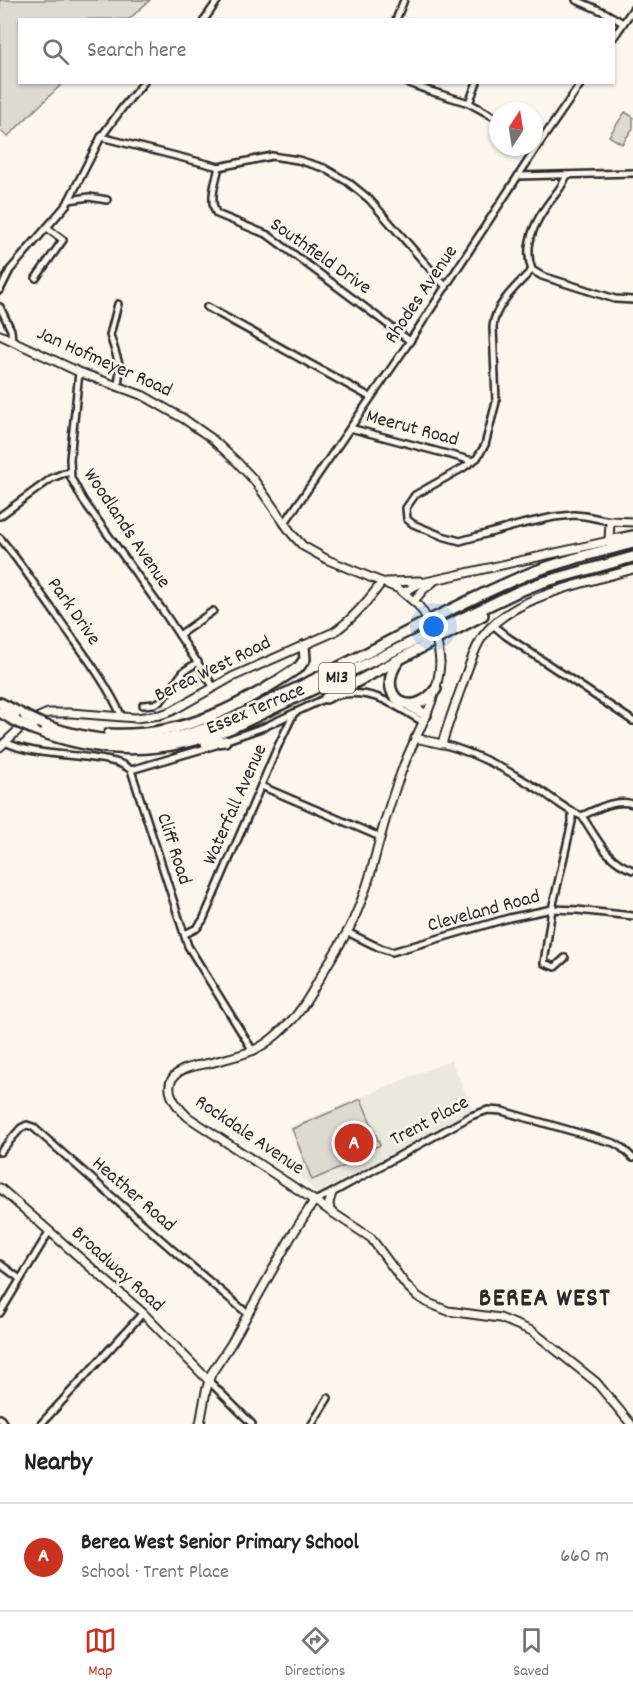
<!DOCTYPE html>
<meta charset="utf-8">
<style>
:root{--surface:#fff;--page:#f6f6f6;--text:#222;--muted:#767676;--line:#e0e0e0;--accent:#c8321e}
body{margin:0;font-family:Dekko,sans-serif;background:var(--page);color:var(--text)}
.compass{position:absolute;left:489px;top:102px;width:54px;height:54px;border-radius:50%;background:var(--surface);box-shadow:0 2px 4px #0004;rotate:12deg}
.you{position:absolute;left:434px;top:627px;width:21px;height:21px;margin:-15px;border:4px solid #fff;border-radius:50%;background:#1a73e8;box-shadow:0 0 0 9px #1a73e833}
.badge{display:grid;place-items:center;width:39px;height:39px;border-radius:50%;background:var(--accent);color:#fff;font-size:20px;font-weight:700}
.pin{position:absolute;translate:-50% -50%;border:3px solid #fff;box-shadow:0 2px 6px #0006}
.list{margin:0;padding:0;list-style:none}
h2{display:flex;justify-content:space-between;align-items:center;height:78px;margin:0;padding:0 24px;font-size:26px}
h2 small{font-size:20px;font-weight:400;color:var(--muted)}
.list li{display:grid;grid-template-columns:39px 1fr auto;gap:18px;align-items:center;box-sizing:border-box;height:108px;padding:0 24px;border-top:2px solid var(--line)}
.list b{display:block;font-size:22px;white-space:nowrap}
.list p{margin:0;font-size:20px;white-space:nowrap;color:var(--muted)}
.list em{font-size:20px;font-style:normal;color:var(--muted)}
.icon{flex:none;width:33px;height:33px;fill:none;stroke:currentColor;stroke-width:2;stroke-linecap:round;stroke-linejoin:round}
.map{position:relative;flex:none;width:633px;height:1424px;overflow:hidden}
.search{position:absolute;background:var(--surface);box-shadow:0 2px 4px #0004;left:18px;right:18px;top:18px;height:66px;display:flex;align-items:center;gap:15px;box-sizing:border-box;padding:0 21px;border-radius:0px;color:var(--muted);font-size:22px}
.sheet{height:186px;background:var(--surface)}
nav{display:flex;justify-content:space-around;align-items:center;box-sizing:border-box;height:84px;border-top:2px solid var(--line);background:var(--surface);font-size:16px;color:var(--muted)}
nav a{display:grid;justify-items:center;gap:3px}
nav .on{color:var(--accent)}
.map>svg:first-child{display:block}
.built{fill:#ebe8de}
.green{fill:#dddad0;stroke:#84827e;stroke-width:1.5}
.lines{fill:none;stroke-linecap:round;stroke-linejoin:round}
.minor-casing{stroke:#2b2b2b;stroke-width:10}
.tertiary-casing{stroke:#2b2b2b;stroke-width:11}
.motorway-casing{stroke:#2b2b2b;stroke-width:14}
.minor{stroke:#fbf7ec;stroke-width:5}
.tertiary{stroke:#fbf7ec;stroke-width:7}
.motorway{stroke:#fbf7ec;stroke-width:9}
.tertiary-bridge-casing{stroke:#2b2b2b;stroke-width:11;stroke-linecap:butt}
.motorway-bridge-casing{stroke:#2b2b2b;stroke-width:14;stroke-linecap:butt}
.tertiary-bridge{stroke:#fbf7ec;stroke-width:7}
.motorway-bridge{stroke:#fbf7ec;stroke-width:9}
.labels{text-anchor:middle;dominant-baseline:central;stroke-width:5;stroke-linejoin:round;paint-order:stroke}
.shield{fill:#fbf7ec;stroke:#696865;stroke-width:1.5}
.shield-label{font-size:18px;font-weight:bold;fill:#2b2b2b}
.street-label{font-size:20px;fill:#2b2b2b;stroke:#fbf7ec}
.district-label{font-size:26px;font-weight:bold;letter-spacing:1.5px;fill:#2b2b2b;stroke:#fbf7ec}
</style>
<div class="map">
<svg width="633" height="1424" viewBox="0 0 633 1424">
<rect width="100%" height="100%" fill="#fbf7ec"/>
<filter id="ink" filterUnits="userSpaceOnUse"><feTurbulence type="fractalNoise" baseFrequency=".0167" numOctaves="2"/><feDisplacementMap in="SourceGraphic" scale="12" xChannelSelector="R" yChannelSelector="G"/><feConvolveMatrix kernelMatrix="1 2 1 2 8 2 1 2 1" color-interpolation-filters="sRGB"/></filter>
<g filter="url(#ink)">
<!-- built -->
<polygon class="built" points="451,1060 473,1110 318,1194 298,1174 302,1160 290,1127"/>
<!-- green -->
<g class="green">
<polygon points="0,0 150,0 129,19 20,20 20,82 63,83 7,137 0,130"/>
<polygon points="625,112 633,117 633,128 622,144 609,136"/>
<polygon points="361,1099 380,1145 366,1152 368,1156 312,1180 292,1129"/>
</g>
<g class="lines">
<!-- minor casing -->
<g class="minor-casing">
<g id="minor">
<polyline points="576,0 604,12 623,23"/>
<polyline points="204,20 218,0"/>
<polyline points="396,20 404,0"/>
<polyline points="614,37 633,9"/>
<polyline points="406,82 430,91 469,103 498,119"/>
<polyline points="469,103 477,82"/>
<polyline points="101,137 219,167 272,156 298,160 324,168 348,182 369,199 446,287"/>
<path d="M219,167C216,181 208,201 217,214L268,235L410,341"/>
<polyline points="518,176 633,173"/>
<polyline points="69,200 89,197 107,200"/>
<path d="M532,270C517,285 494,306 493,327L496,402L485,445L477,458L463,468L415,495L406,508L407,519L413,524L442,536L460,541L522,524L554,517L574,515L585,516L610,521"/>
<polyline points="532,270 542,276 615,299 633,300"/>
<path d="M532,270C523,246 534,223 548,204C555,194 563,187 566,176"/>
<polyline points="36,278 63,240 47,228"/>
<polyline points="0,290 10,270 67,204 101,137 123,107 144,82"/>
<polyline points="0,307 11,330 12,341"/>
<polyline points="207,307 370,397"/>
<polyline points="79,372 70,459 71,478 83,500 163,611 213,686"/>
<polyline points="118,387 120,367 110,335 118,304"/>
<polyline points="350,428 473,461"/>
<polyline points="0,516 52,478 62,474 70,472"/>
<polyline points="284,524 410,341 539,144 582,82"/>
<path d="M0,538C21,563 38,590 57,616C80,649 106,681 122,717"/>
<polyline points="493,625 506,636 633,721"/>
<polyline points="179,635 213,611"/>
<path d="M338,695C373,688 394,705 423,722"/>
<polyline points="143,705 154,704 161,701 184,671 198,662"/>
<polyline points="224,741 264,727 326,698"/>
<path d="M5,742C29,754 65,754 92,758C106,760 120,761 131,770L188,946L253,1051"/>
<path d="M442,744C477,753 508,770 538,789C553,798 566,811 582,816"/>
<polyline points="131,770 216,745"/>
<polyline points="261,786 380,837"/>
<path d="M582,816C597,838 606,861 633,870"/>
<path d="M582,816C599,808 614,799 633,804"/>
<polyline points="347,932 380,948 392,952 509,918 552,909 577,910 633,916"/>
<polyline points="185,934 197,928 203,920 278,746 293,715"/>
<polyline points="565,958 555,967 544,963 552,909 572,822 572,812"/>
<polyline points="0,1152 21,1128 27,1125 33,1127 183,1259 248,1314"/>
<polyline points="314,1201 332,1193 471,1116 488,1110 502,1111 614,1143 621,1147 633,1158"/>
<polyline points="0,1264 20,1279"/>
<polyline points="0,1313 49,1232"/>
<polyline points="208,1380 252,1424"/>
<polyline points="0,1418 4,1424"/>
<polyline points="41,1424 143,1313"/>
<polyline points="312,1424 328,1398"/>
</g>
</g>
<!-- tertiary casing -->
<g class="tertiary-casing">
<g id="tertiary">
<polyline points="0,335 79,372 144,396 184,419 211,438 237,462 254,480 292,534 303,546 328,560 399,589 418,605"/>
<polyline points="386,582 420,581"/>
<polyline points="404,592 421,583 609,541 610,521 633,522"/>
<polyline points="414,601 423,590 433,582"/>
<path d="M440,663C438,702 415,734 402,770C394,791 387,813 381,835C376,852 372,871 366,888C360,903 355,920 346,934C339,946 332,957 325,969C315,986 306,1005 293,1019C281,1031 269,1043 254,1050C240,1056 224,1059 210,1063C200,1065 188,1066 179,1072C159,1086 176,1106 188,1117L371,1238L405,1284L417,1296L426,1302L448,1311L500,1318L532,1331L596,1382L631,1424"/>
<path d="M415,738L442,744C449,720 458,697 466,674C471,661 475,647 483,636C513,595 587,583 633,569"/>
<path d="M0,747L27,722L48,713H71L136,718L160,715L172,711L232,677L334,632C353,619 368,601 382,582"/>
<polyline points="0,1188 143,1313 208,1380"/>
<polyline points="330,1211 329,1203 332,1193"/>
<polyline points="200,1424 206,1391 211,1374 231,1344 291,1237 314,1201"/>
</g>
</g>
<!-- motorway casing -->
<g class="motorway-casing">
<g id="motorway">
<polyline points="609,541 633,536"/>
<path d="M399,660C373,694 411,723 436,689"/>
<polyline points="326,698 483,615"/>
<polyline points="0,703 25,716"/>
<polyline points="409,705 426,715"/>
<polyline points="0,712 17,722"/>
<path d="M44,725C84,739 128,745 170,738C209,731 244,713 280,696C336,670 390,640 446,612C474,598 503,584 533,572C565,560 600,552 633,543"/>
<path d="M33,729C104,756 164,755 234,727L517,592L540,583L633,557"/>
<path d="M109,734C181,738 242,706 299,667L305,659L304,646"/>
<polyline points="206,743 225,741"/>
</g>
</g>
<!-- minor -->
<use href="#minor" class="minor"/>
<!-- tertiary -->
<use href="#tertiary" class="tertiary"/>
<!-- motorway -->
<use href="#motorway" class="motorway"/>
<!-- tertiary-bridge casing -->
<g class="tertiary-bridge-casing">
<path id="tertiary-bridge" d="M418,605C431,622 439,641 440,663"/>
</g>
<!-- motorway-bridge casing -->
<g class="motorway-bridge-casing">
<g id="motorway-bridge">
<polyline points="25,716 44,725"/>
<polyline points="17,722 33,729"/>
</g>
</g>
<!-- tertiary-bridge -->
<use href="#tertiary-bridge" class="tertiary-bridge"/>
<!-- motorway-bridge -->
<use href="#motorway-bridge" class="motorway-bridge"/>
</g>
</g>
<g class="labels">
<!-- shield labels -->
<rect class="shield" x="319" y="663" width="36" height="30" rx="4.5"/>
<g class="shield-label">
<text x="337" y="678">M13</text>
</g>
<!-- street labels -->
<g class="street-label">
<text transform="translate(320 257) rotate(35)">Southfield Drive</text>
<text transform="translate(422 295) rotate(-56)">Rhodes Avenue</text>
<text transform="translate(104 363) rotate(24)">Jan Hofmeyer Road</text>
<text transform="translate(412 429) rotate(15)">Meerut Road</text>
<text transform="translate(126 529) rotate(56)">Woodlands Avenue</text>
<text transform="translate(73 612) rotate(55)">Park Drive</text>
<text transform="translate(213 670) rotate(-26)">Berea West Road</text>
<text transform="translate(256 710) rotate(-23)">Essex Terrace</text>
<text transform="translate(236 805) rotate(-66)">Waterfall Avenue</text>
<text transform="translate(173 849) rotate(72)">Cliff Road</text>
<text transform="translate(484 912) rotate(-15)">Cleveland Road</text>
<text transform="translate(430 1122) rotate(-28)">Trent Place</text>
<text transform="translate(249 1136) rotate(34)">Rockdale Avenue</text>
<text transform="translate(133 1195) rotate(41)">Heather Road</text>
<text transform="translate(117 1270) rotate(42)">Broadway Road</text>
</g>
<!-- district labels -->
<g class="district-label">
<text x="545" y="1299">BEREA WEST</text>
</g>
</g>
</svg>
<svg class="compass" viewBox="-18 -18 36 36"><path d="M0-13l5 13h-10z" fill="#e53935"/><path d="M0 13l5-13h-10z" fill="#767676"/></svg>
<div class="you"></div>
<div class="pin badge" style="left:354px;top:1143px">A</div>
<div class="search"><svg class="icon" aria-label="search" viewBox="0 0 24 24"><circle cx="10" cy="10" r="6"/><path d="M15 15l6 6"/></svg>Search here</div>
</div>
<section class="sheet">
<h2>Nearby<small></small></h2>
<ul class="list">
<li><span class="badge">A</span><div><b>Berea West Senior Primary School</b><p>School · Trent Place</p></div><em>660 m</em></li>
</ul>
</section>
<nav>
<a class="on"><svg class="icon" aria-label="map" viewBox="0 0 24 24"><path d="M3 6l6-2 6 2 6-2v14l-6 2-6-2-6 2zM9 4v14M15 6v14"/></svg>Map</a>
<a><svg class="icon" aria-label="directions" viewBox="0 0 24 24"><path d="M12 3l9 9-9 9-9-9zM9 14v-3h6M13 9l2 2-2 2"/></svg>Directions</a>
<a><svg class="icon" aria-label="saved" viewBox="0 0 24 24"><path d="M7 4h10v16l-5-4-5 4z"/></svg>Saved</a>
</nav>
